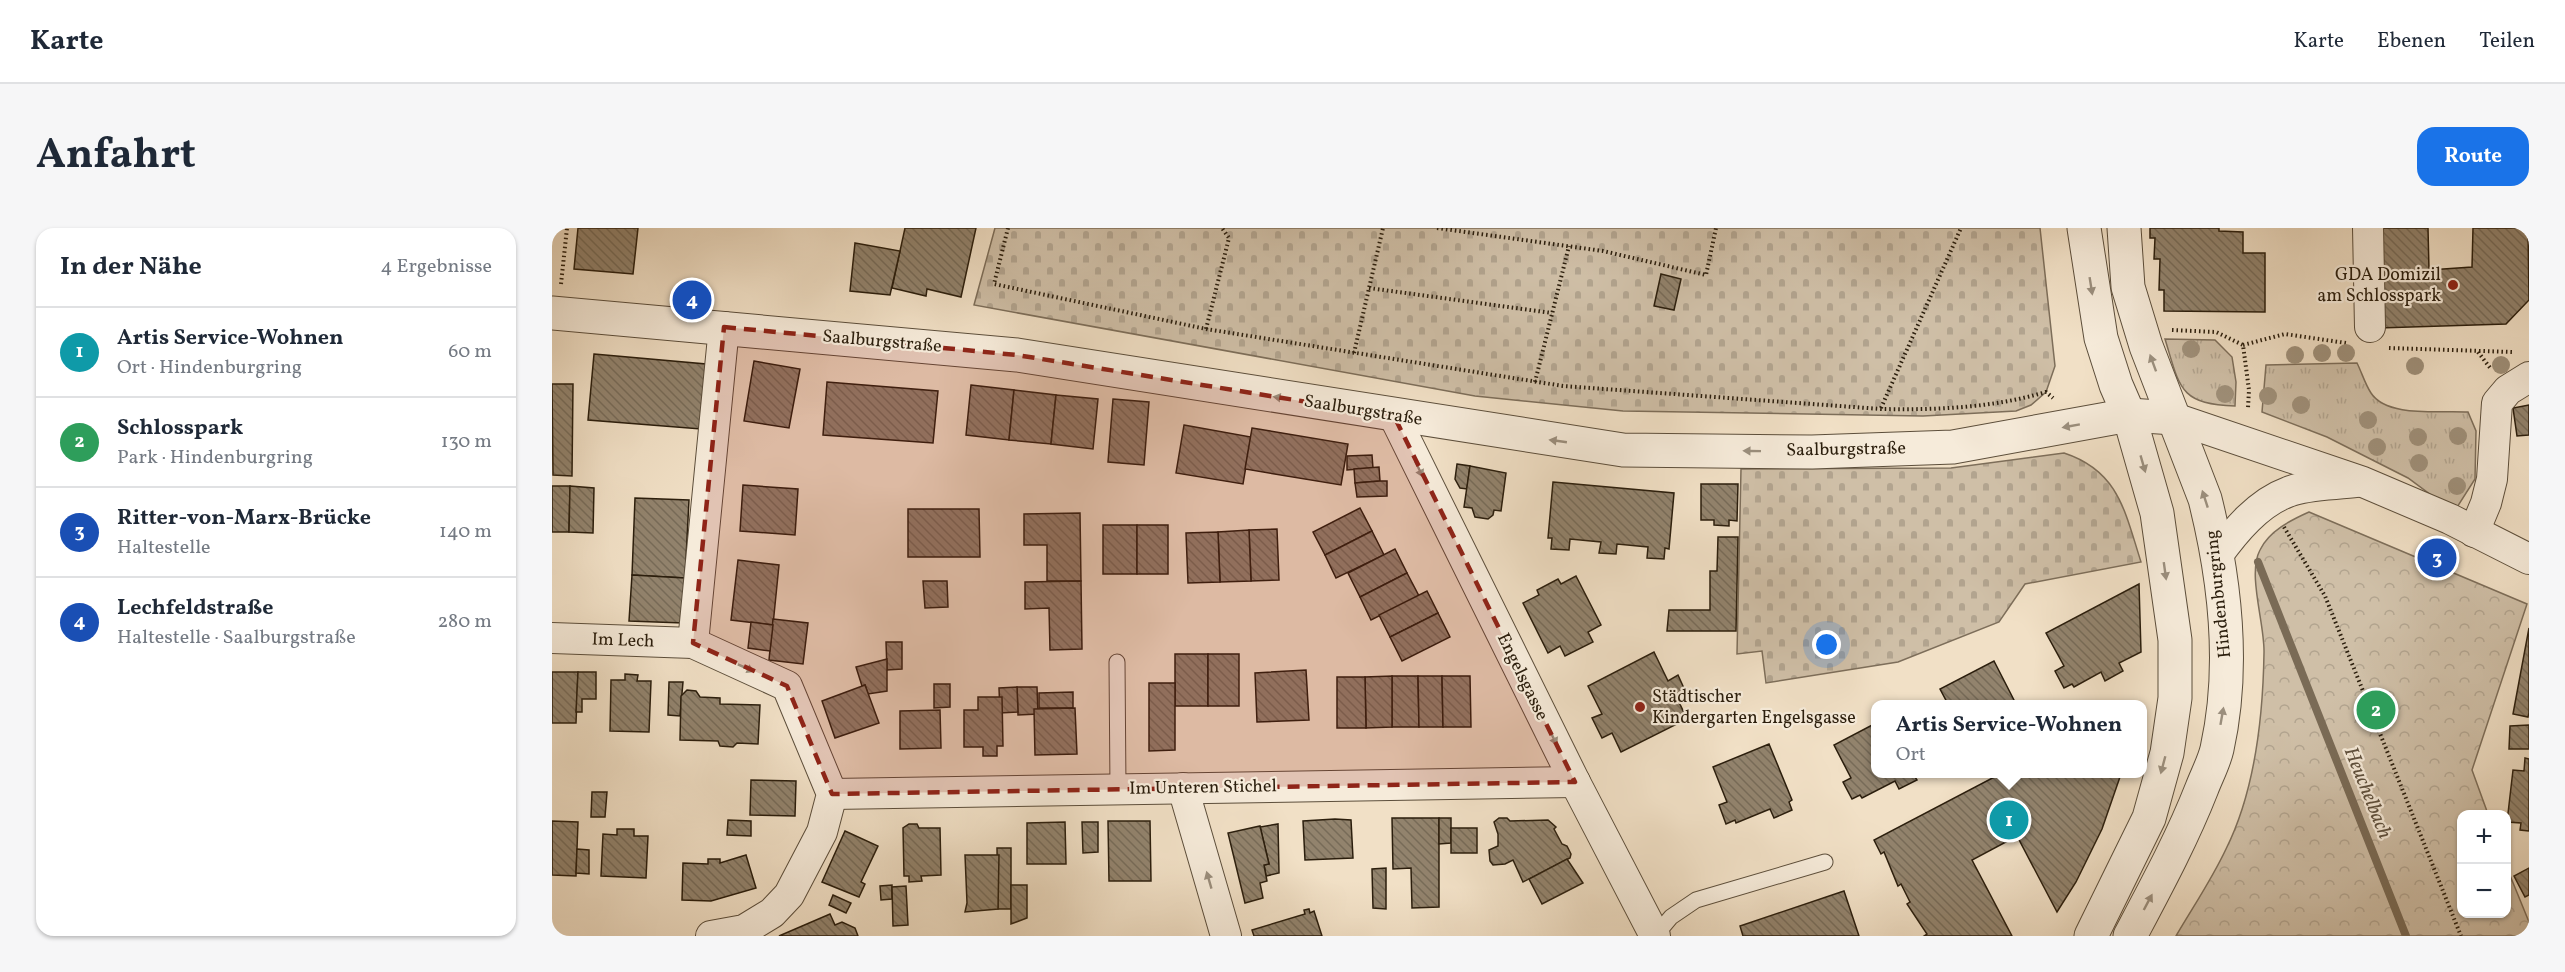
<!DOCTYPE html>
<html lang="de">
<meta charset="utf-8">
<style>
:root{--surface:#fff;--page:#f6f6f7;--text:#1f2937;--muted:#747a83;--line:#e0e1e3;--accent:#1a73e8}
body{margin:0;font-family:Vollkorn,serif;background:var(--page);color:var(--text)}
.controls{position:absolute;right:18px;bottom:18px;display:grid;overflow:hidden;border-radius:12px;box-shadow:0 2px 4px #0004}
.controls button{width:54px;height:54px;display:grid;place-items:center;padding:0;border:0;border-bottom:2px solid var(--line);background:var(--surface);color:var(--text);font:30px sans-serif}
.you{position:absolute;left:1275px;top:417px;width:21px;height:21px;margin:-15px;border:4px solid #fff;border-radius:50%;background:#1a73e8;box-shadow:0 0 0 9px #1a73e833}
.badge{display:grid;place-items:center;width:39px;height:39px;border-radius:50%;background:var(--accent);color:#fff;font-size:20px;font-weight:700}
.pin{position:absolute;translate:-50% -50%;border:3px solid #fff;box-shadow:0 2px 6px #0006}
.popup{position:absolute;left:1319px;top:472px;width:276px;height:78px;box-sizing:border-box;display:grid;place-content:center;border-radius:12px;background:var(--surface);filter:drop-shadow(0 2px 4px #0005);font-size:20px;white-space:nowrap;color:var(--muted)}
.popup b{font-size:22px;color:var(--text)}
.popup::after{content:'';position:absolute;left:50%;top:100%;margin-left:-12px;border:12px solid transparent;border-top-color:var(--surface)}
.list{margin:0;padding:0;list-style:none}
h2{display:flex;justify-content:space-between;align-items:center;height:78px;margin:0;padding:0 24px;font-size:26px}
h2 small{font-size:20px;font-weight:400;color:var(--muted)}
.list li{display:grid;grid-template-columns:39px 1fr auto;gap:18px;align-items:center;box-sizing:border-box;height:90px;padding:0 24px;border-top:2px solid var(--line)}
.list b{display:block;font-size:22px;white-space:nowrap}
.list p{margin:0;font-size:20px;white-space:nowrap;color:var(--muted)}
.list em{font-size:20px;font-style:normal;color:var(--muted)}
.map{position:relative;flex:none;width:1977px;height:708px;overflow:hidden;border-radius:18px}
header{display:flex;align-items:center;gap:36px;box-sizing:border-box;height:84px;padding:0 30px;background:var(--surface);border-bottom:2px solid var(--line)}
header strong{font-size:28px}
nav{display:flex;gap:33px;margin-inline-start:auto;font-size:21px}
.intro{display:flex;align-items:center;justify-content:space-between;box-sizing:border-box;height:144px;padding:0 36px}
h1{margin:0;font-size:42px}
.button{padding:15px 27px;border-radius:18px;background:var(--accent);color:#fff;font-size:21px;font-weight:700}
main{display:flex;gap:36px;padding:0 36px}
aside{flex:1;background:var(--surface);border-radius:18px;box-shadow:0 2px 4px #0004}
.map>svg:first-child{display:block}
.grass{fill:url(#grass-tufts);stroke:#7d6e5a;stroke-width:1.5}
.cemetery{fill:url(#cemetery-stones);stroke:#7d6e5a;stroke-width:1.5}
.park{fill:url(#park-crowns);stroke:#7d6e5a;stroke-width:1.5}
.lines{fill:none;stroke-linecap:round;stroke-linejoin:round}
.stream{stroke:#7a6b56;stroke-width:8}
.building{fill:url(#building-back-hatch);stroke:#2b1e0d;stroke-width:1.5}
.service-casing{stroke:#5c4e3b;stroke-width:17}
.minor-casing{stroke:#5c4e3b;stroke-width:32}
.tertiary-casing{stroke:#5c4e3b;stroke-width:35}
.path{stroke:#2b1e0d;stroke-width:4;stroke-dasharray:1.5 3;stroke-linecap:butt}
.service{stroke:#f6ebda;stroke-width:15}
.minor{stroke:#f6ebda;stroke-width:30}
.tertiary{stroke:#f6ebda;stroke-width:33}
.tree{fill:#9f907a}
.oneway{fill:#9b8f7e}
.marked{fill:#8f2418;fill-opacity:0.2;stroke:#8f2418;stroke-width:4.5;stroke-dasharray:12 8;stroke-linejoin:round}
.poi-dot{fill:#8f2418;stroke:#f6ebda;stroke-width:2}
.labels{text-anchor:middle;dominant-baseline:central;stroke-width:4.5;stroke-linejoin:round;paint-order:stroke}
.poi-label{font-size:18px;fill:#2b1e0d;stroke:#f6ebda;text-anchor:end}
.street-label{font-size:18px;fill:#2b1e0d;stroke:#f6ebda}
.water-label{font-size:20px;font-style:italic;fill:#5f513e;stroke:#f6ebda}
</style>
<header>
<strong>Karte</strong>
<nav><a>Karte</a><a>Ebenen</a><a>Teilen</a></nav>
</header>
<div class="intro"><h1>Anfahrt</h1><a class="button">Route</a></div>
<main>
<aside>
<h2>In der Nähe<small>4 Ergebnisse</small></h2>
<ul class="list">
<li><span class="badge" style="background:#0f9aa8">1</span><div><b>Artis Service-Wohnen</b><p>Ort · Hindenburgring</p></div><em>60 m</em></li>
<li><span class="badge" style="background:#2e9e5b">2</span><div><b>Schlosspark</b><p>Park · Hindenburgring</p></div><em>130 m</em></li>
<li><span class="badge" style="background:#1a4fb4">3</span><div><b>Ritter-von-Marx-Brücke</b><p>Haltestelle</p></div><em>140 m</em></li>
<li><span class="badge" style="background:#1a4fb4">4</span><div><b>Lechfeldstraße</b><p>Haltestelle · Saalburgstraße</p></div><em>280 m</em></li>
</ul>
</aside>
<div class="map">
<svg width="1977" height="708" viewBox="0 0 1977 708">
<defs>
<pattern id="grass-tufts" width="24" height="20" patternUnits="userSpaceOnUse" patternTransform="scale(1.5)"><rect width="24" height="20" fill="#cfbfa7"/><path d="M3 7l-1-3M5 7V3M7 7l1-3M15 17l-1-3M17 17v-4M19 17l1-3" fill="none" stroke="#b2a48f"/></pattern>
<pattern id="cemetery-stones" width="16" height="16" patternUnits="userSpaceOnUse" patternTransform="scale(1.5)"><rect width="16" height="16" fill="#cfbfa7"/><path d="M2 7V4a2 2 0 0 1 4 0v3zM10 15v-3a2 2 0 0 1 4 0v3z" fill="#b2a48f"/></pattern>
<pattern id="park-crowns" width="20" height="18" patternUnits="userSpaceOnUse" patternTransform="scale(1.5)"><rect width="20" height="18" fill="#cfbfa7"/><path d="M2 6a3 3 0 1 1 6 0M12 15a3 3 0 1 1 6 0" fill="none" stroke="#b2a48f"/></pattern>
<pattern id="building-back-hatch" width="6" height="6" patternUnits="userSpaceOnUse" patternTransform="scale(1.5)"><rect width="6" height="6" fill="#92836d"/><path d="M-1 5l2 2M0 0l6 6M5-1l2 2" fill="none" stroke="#776b58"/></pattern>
</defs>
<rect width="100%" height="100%" fill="#f1e0c6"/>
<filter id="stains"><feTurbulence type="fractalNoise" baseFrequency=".00333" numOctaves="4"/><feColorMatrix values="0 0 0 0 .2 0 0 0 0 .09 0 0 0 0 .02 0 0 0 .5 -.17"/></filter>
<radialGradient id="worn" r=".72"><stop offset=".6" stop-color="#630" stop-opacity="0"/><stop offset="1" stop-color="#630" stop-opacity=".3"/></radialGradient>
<!-- grass -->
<g class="grass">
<path d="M1613,111L1663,112L1680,129L1684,154L1683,178C1627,176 1628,160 1613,111Z"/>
<path d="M1805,135C1810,145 1813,156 1819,165C1835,190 1888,182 1916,184L1924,203L1923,251L1902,284L1856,250L1775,209L1710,184L1714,137Z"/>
</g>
<!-- cemetery -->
<g class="cemetery">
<polygon points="443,0 1488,0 1503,138 1494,164 1479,177 1464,183 1371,188 1071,183 923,168 422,77"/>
<path d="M1512,225C1567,243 1573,284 1589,334L1473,356L1447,394L1346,434L1214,455L1210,423L1185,426L1189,241L1399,240Z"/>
</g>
<!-- park -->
<path class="park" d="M1757,284L1975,376L1920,542L1936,586H1910V686H1954L1955,640L1977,694V708H1624C1641,679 1660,651 1674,621C1703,563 1711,489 1712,425C1713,396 1695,346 1708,322C1717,303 1739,292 1757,284Z"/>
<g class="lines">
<!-- stream -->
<polyline class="stream" points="1706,334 1854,708"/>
</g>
<!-- building -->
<g class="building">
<polygon points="26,0 86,0 81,46 22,41"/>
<polygon points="353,0 424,0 409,69 375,61 374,68 340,60"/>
<polygon points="1598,0 1667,0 1667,3 1691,4 1691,25 1713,25 1713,84 1612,83 1612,62 1607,62 1608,31 1602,31 1603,10 1598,10"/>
<polygon points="1821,0 1876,0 1877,42 1920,39 1921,0 1976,0 1977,72 1954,96 1827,100"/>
<polygon points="303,15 348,23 338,67 298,63"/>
<polygon points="1109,46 1129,51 1122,82 1102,78"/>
<polygon points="42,126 154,136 149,201 36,192"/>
<polygon points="202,133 248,141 237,200 192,193"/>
<polygon points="275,154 386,163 381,215 271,207"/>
<polygon points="0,156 21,156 20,248 1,247"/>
<polygon points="419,157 462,162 457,212 414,207"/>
<polygon points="462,162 504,167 499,216 457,212"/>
<polygon points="504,167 546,171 541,221 499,216"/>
<polygon points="561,171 597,174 592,237 556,234"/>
<polygon points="1977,177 1977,207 1965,208 1961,180"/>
<polygon points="632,197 699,209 691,256 624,245"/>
<polygon points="700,200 796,216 789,257 693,241"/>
<polygon points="820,227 821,240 795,242 795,228"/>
<polygon points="905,236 918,238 915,261 908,260 903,251"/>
<polygon points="918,238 954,245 949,283 942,282 941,287 936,291 923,289 920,280 912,279"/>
<polygon points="827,239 828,253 803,255 802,241"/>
<polygon points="828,253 835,253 835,268 805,269 803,255"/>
<polygon points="1001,254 1122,265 1117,321 1113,320 1112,331 1095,330 1096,319 1065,316 1064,326 1047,325 1049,314 1018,311 1017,322 999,321 1000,310 996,310"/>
<polygon points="1149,256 1186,256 1185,293 1177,292 1177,298 1162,297 1162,292 1149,292"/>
<polygon points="191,257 246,261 243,307 188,303"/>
<polygon points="0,258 18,258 17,304 0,304"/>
<polygon points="18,258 42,260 41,305 17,304"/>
<polygon points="83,270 137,272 133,350 80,347"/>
<polygon points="808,280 820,303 773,327 761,304"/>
<polygon points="356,281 427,281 428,329 356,329"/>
<polygon points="528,285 529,353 495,353 495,317 472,317 472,286"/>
<rect x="551" y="297" width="34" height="49"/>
<rect x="585" y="297" width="31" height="49"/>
<polygon points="725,301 727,352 699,353 697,302"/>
<polygon points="697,302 699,353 668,354 666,304"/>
<polygon points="820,303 832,327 784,350 773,327"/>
<polygon points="666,304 668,354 636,355 634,305"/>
<polygon points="1166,309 1186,309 1184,403 1115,403 1117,382 1158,382 1158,343 1165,343"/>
<polygon points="843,321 855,345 808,369 796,345"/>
<polygon points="186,332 227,337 221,397 179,392"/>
<polygon points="855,345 867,368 819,392 808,369"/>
<polygon points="80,347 133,350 131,395 77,393"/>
<polygon points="1024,348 1049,397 1036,404 1041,414 1013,428 1008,418 996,425 971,375 987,367 985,362 1006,351 1009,356"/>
<polygon points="371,353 395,353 396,379 373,380"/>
<polygon points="529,353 530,421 498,422 497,380 473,381 473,354"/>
<polygon points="1587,356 1589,424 1567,435 1571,443 1553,453 1549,444 1522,459 1520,456 1512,460 1503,443 1512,438 1494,405"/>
<polygon points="875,363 886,385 838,409 827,387"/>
<polygon points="886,385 898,409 850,433 838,409"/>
<polygon points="221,391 256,395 251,436 217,432"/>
<polygon points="199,394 221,397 218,423 196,420"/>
<polygon points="1977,400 1977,485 1976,489 1961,486"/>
<polygon points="334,414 350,414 350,441 335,442"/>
<polygon points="1102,424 1116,453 1126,447 1135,467 1126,472 1135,491 1069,524 1060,505 1050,510 1040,490 1050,486 1036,458"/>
<rect x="623" y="426" width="33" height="52"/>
<rect x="656" y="426" width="31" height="52"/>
<polygon points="335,431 335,463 316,466 313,457 310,458 304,439"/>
<polygon points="1442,433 1464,476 1396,476 1388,461"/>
<polygon points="754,442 757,492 705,494 703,445"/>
<polygon points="0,444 26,444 24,495 0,495"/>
<polygon points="26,444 44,444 44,471 30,471 30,484 24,484"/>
<polygon points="73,446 86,447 85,453 99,453 97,504 58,503 59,452 73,452"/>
<polygon points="840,448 866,448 867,499 840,499"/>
<polygon points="840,448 840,499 814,500 813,449"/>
<polygon points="866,448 890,448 891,499 867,499"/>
<polygon points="890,448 918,448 919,499 891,499"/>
<polygon points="785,449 813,449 814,500 785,500"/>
<polygon points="117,454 131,454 128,488 116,487"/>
<polygon points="597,455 623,455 623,522 597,523"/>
<polygon points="382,456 398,456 398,479 382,480"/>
<polygon points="313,457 327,495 283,510 270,473"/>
<polygon points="465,459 485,459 486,486 466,487"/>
<polygon points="465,459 466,484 448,485 447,460"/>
<polygon points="135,462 144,463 148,469 168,470 168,476 208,477 206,516 185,515 181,519 168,518 166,513 128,512 129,468"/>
<polygon points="521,464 521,480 487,480 487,465"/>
<polygon points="426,469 450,469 451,518 445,518 445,528 431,528 431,519 412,519 412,482 426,482"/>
<polygon points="523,480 525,526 483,527 482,481"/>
<polygon points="388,482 389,520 348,521 348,483"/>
<polygon points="1324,495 1324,546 1361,546 1365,552 1347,561 1343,553 1310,570 1308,567 1300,571 1291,554 1299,550 1282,517"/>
<polygon points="1977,497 1977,521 1957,521 1958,498"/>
<polygon points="1217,516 1240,572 1237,574 1240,582 1222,590 1218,581 1184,595 1183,592 1174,596 1167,577 1175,574 1161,539"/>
<polygon points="1973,530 1977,531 1977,603 1968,602 1969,595 1955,594 1961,542 1972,543"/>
<polygon points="1448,546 1569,546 1550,601 1524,654 1505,684 1465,608 1420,632 1460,708 1372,708 1375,706 1355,676 1358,674 1349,656 1346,658 1332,624 1329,626 1322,612"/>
<polygon points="199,552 244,553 243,588 198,587"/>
<polygon points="40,564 55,564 53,589 39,589"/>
<polygon points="840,590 887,590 887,679 860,680 859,640 841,641"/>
<polygon points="887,590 899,590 899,615 887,616"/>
<polygon points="947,590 955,590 958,593 996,592 1004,599 1002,601 1010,616 1015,618 1019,626 1018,630 971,654 961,632 953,636 941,637 938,633 937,622 946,618 946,606 942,594"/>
<polygon points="783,591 799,592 801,630 753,632 751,593"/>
<polygon points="176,592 199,593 199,608 175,607"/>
<polygon points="0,593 26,594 24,648 0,647"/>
<polygon points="556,593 598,593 599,653 557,653"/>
<polygon points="513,594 514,636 475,636 475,595"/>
<polygon points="530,594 546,594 546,624 531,625"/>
<polygon points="357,596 365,596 367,600 388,600 389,647 369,648 370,653 357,654 357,648 352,648 351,600"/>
<polygon points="726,596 727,645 714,648 712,637 717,636 708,599"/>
<polygon points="708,598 717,636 712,637 715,653 708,655 711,670 693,675 676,605"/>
<rect x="899" y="600" width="26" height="25"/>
<polygon points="65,601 82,601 82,608 96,608 94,650 49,648 51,606 65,607"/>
<polygon points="293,603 326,618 309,654 313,656 307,669 270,654"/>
<polygon points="445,620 459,620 459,681 446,681"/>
<polygon points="25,621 37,622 37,646 24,645"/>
<polygon points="194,627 204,660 159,673 130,672 131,635 156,636 156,631 168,631 168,635"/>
<polygon points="413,627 447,627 446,681 413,684 415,675"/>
<polygon points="1015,631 1031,655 990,676 977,651"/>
<polygon points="834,640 834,681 821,680 820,641"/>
<polygon points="1977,640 1977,667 1973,669 1962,648"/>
<polygon points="340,657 340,671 329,672 328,658"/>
<polygon points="459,657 475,657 475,690 459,696"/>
<polygon points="354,658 356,697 341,698 340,659"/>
<polygon points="1292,663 1307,708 1191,708 1188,698"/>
<polygon points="281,667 299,675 294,685 277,677"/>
<polygon points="757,681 758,685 762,683 770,708 702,708 700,702 753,686 752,682"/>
<polygon points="278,686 283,697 290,694 303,700 306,708 227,708"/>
</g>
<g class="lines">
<!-- service casing -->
<g class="service-casing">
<g id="service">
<polyline points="565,434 566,561"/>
<polyline points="1103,708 1119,689 1144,672 1273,634"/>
</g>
</g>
<!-- minor casing -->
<g class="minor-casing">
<g id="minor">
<polyline points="1816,0 1818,99"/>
<polyline points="842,188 1023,554 1103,708"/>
<polyline points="1622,190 1811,254 1898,291 1977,331"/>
<polyline points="1922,304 1934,275 1940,251 1945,175 1956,162 1977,149"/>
<path d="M1665,328C1683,303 1706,275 1736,264C1756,256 1784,257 1805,254"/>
<polyline points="0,410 141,415 235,458 280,566 270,604 237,667 220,685 192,702 159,708"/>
<polyline points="141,415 172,99"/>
<polyline points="631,560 674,708"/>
<polyline points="280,566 1023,554"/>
</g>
</g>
<!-- tertiary casing -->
<g class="tertiary-casing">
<g id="tertiary">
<polyline points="1532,0 1549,110 1564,157 1577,187 1605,285 1623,412 1623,470 1615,525 1597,590 1539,708"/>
<path d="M1572,0L1576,59L1594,118L1653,271C1673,351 1683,440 1665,521C1662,534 1655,547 1650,560C1630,611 1604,659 1578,708"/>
<polyline points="0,85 465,127 1071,222 1260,224 1401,219 1577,187 1622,190"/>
</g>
</g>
<!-- path -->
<g class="path">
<path d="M456,0L442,56L654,101L1011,158L1329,181C1385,182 1440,180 1494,164L1501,170"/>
<polyline points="885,0 1051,23 1154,47 1164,0"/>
<polyline points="9,56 15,0"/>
<polyline points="817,60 1000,85"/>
<polyline points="654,101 677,10 670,0"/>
<polyline points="1620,102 1664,104 1691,117 1697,162 1696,180"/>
<polyline points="1691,117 1733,106 1794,115"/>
<polyline points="1837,120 1961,124"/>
<polyline points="1926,124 1939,141"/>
<polyline points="802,125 831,0"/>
<polyline points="983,154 1017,18"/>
<polyline points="1329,180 1409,0"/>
<polyline points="1732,299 1773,368 1909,708"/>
</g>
<!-- service -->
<use href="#service" class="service"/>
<!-- minor -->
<use href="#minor" class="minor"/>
<!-- tertiary -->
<use href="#tertiary" class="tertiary"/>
</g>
<!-- trees -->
<g class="tree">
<circle cx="1639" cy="121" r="9"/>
<circle cx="1770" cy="125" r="9"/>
<circle cx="1794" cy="125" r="9"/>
<circle cx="1743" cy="127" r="9"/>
<circle cx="1949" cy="137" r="9"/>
<circle cx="1863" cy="138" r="9"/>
<circle cx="1673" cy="166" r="9"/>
<circle cx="1716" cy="168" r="9"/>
<circle cx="1749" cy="177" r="9"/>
<circle cx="1816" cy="192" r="9"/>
<circle cx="1906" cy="208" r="9"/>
<circle cx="1866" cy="209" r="9"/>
<circle cx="1825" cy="219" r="9"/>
<circle cx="1867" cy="235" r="9"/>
<circle cx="1905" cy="258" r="9"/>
</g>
<!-- one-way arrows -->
<defs><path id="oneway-solid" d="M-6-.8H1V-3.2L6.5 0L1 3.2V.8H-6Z" transform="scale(1.5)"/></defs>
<g class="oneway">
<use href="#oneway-solid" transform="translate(1539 58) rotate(81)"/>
<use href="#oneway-solid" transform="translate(1601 135) rotate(-110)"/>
<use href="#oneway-solid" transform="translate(730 170) rotate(-171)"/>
<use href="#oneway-solid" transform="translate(1519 198) rotate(170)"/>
<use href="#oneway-solid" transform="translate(1006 213) rotate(-172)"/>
<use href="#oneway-solid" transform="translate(1200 223) rotate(-179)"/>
<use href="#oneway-solid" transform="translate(1591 236) rotate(74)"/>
<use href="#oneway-solid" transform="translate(867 241) rotate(64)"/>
<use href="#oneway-solid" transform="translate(1653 271) rotate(-108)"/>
<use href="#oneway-solid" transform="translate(1613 343) rotate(82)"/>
<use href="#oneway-solid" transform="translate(194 440) rotate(24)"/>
<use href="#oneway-solid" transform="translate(1670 488) rotate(-80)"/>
<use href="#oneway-solid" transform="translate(1001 509) rotate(64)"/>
<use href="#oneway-solid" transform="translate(1611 537) rotate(105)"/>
<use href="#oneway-solid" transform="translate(657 652) rotate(-106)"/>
<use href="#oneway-solid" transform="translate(1596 674) rotate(-62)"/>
</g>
<!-- marked area -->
<path class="marked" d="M172,99L465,127L842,188L1023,554L280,566L235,458L141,415Z"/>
<!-- markers -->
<g class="poi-dot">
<circle cx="1901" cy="57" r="6"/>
<circle cx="1088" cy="479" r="6"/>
</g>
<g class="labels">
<!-- poi labels -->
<g class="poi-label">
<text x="1889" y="47">GDA Domizil<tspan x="1889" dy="21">am Schlosspark</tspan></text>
<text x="1100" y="469" text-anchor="start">Städtischer<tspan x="1100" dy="21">Kindergarten Engelsgasse</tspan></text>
</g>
<!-- street labels -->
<g class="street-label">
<text transform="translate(330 114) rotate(5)">Saalburgstraße</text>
<text transform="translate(811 183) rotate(9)">Saalburgstraße</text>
<text transform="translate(1294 222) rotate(-1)">Saalburgstraße</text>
<text transform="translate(1667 366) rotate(-96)">Hindenburgring</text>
<text transform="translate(71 413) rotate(2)">Im Lech</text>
<text transform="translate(970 449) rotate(64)">Engelsgasse</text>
<text transform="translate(651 560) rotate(-1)">Im Unteren Stichel</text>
</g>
<!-- water labels -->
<g class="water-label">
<text transform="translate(1815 565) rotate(68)">Heuchelbach</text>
</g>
</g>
<rect width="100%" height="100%" filter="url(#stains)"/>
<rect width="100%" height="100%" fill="url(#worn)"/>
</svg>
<div class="controls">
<button>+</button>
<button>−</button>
</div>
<div class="you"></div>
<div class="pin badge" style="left:1457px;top:592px;background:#0f9aa8">1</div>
<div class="popup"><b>Artis Service-Wohnen</b>Ort</div>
<div class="pin badge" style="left:1824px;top:482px;background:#2e9e5b">2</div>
<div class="pin badge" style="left:1885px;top:330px;background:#1a4fb4">3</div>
<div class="pin badge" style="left:140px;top:72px;background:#1a4fb4">4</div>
</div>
</main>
